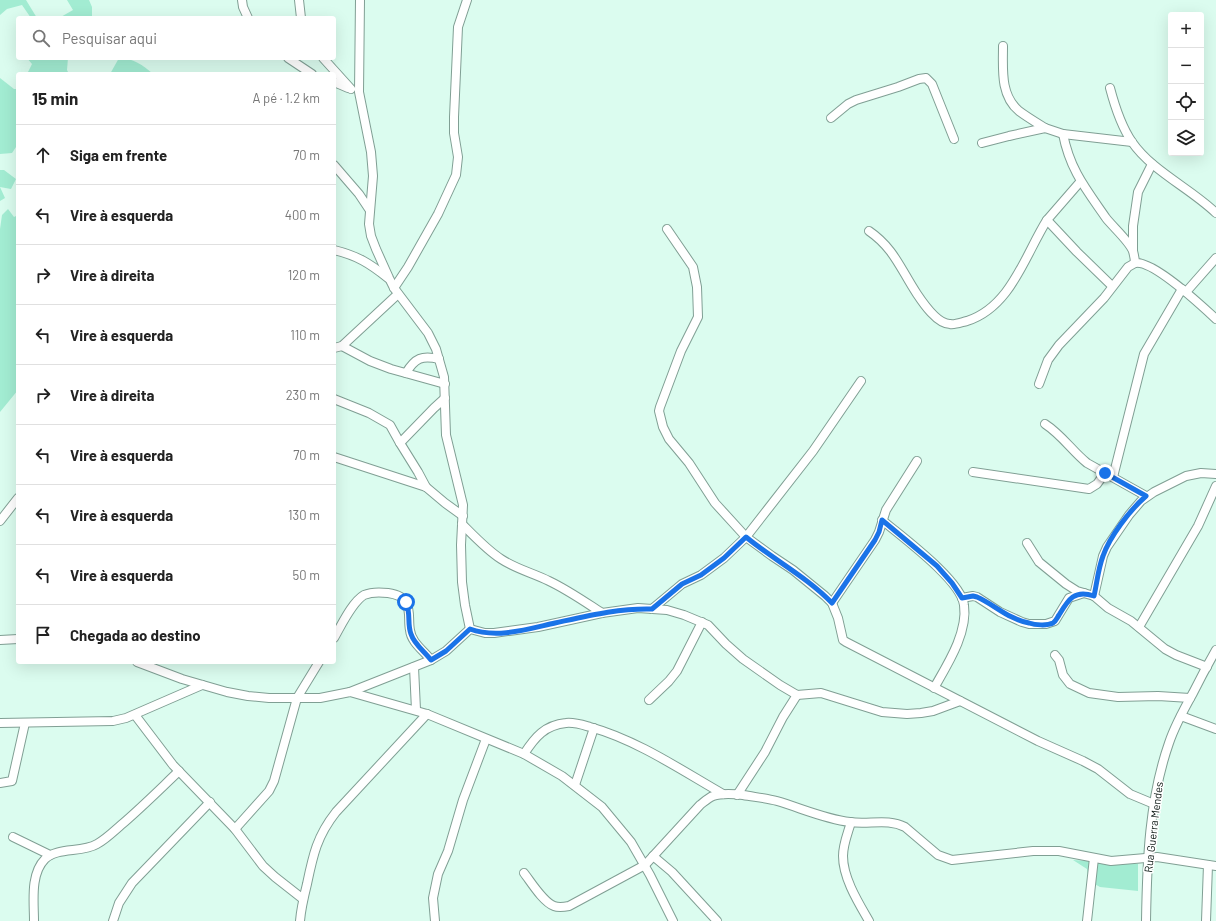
<!DOCTYPE html>
<html lang="pt">
<meta charset="utf-8">
<style>
:root{--surface:#fff;--page:#f6f6f6;--text:#222;--muted:#767676;--line:#e0e0e0}
body{margin:0;font-family:Barlow,sans-serif;background:var(--page);color:var(--text)}
.controls{position:absolute;right:12px;top:12px;display:grid;overflow:hidden;border-radius:4px;box-shadow:0 4px 16px #0002}
.controls button{width:36px;height:36px;display:grid;place-items:center;padding:0;border:0;border-bottom:1px solid var(--line);background:var(--surface);color:var(--text);font:20px sans-serif}
.stop{position:absolute;width:12px;height:12px;margin:-9px;border:3px solid #1a73e8;border-radius:50%;background:#fff}
.stop.end{background:#1a73e8;border-color:#fff;box-shadow:0 1px 4px #0008}
.list{margin:0;padding:0;list-style:none}
h2{display:flex;justify-content:space-between;align-items:center;height:52px;margin:0;padding:0 16px;font-size:17px}
h2 small{font-size:13px;font-weight:400;color:var(--muted)}
.list li{display:grid;grid-template-columns:26px 1fr auto;gap:12px;align-items:center;box-sizing:border-box;height:60px;padding:0 16px;border-top:1px solid var(--line)}
.list b{display:block;font-size:15px;white-space:nowrap}
.list em{font-size:13px;font-style:normal;color:var(--muted)}
.icon{flex:none;width:22px;height:22px;fill:none;stroke:currentColor;stroke-width:2;stroke-linecap:round;stroke-linejoin:round}
.map{position:relative;flex:none;width:1216px;height:921px;overflow:hidden}
.search{position:absolute;background:var(--surface);box-shadow:0 4px 16px #0002;left:16px;top:16px;width:320px;height:44px;display:flex;align-items:center;gap:10px;box-sizing:border-box;padding:0 14px;border-radius:4px;color:var(--muted);font-size:15px}
.panel{position:absolute;background:var(--surface);box-shadow:0 4px 16px #0002;left:16px;top:72px;width:320px;height:592px;border-radius:4px}
.map>svg:first-child{display:block}
.green{fill:#a2ecd2}
.lines{fill:none;stroke-linecap:round;stroke-linejoin:round}
.minor-casing{stroke:#809f94;stroke-width:10}
.minor{stroke:#fff;stroke-width:8}
.route{stroke:#1a73e8;stroke-width:5}
.labels{text-anchor:middle;dominant-baseline:central;stroke-width:3;stroke-linejoin:round;paint-order:stroke}
.street-label{font-size:11px;fill:#091511;stroke:#fff}
</style>
<div class="map">
<svg width="1216" height="921" viewBox="0 0 1216 921">
<rect width="100%" height="100%" fill="#dbfcef"/>
<!-- green -->
<g class="green">
<polygon points="0,0 26,0 37,18 31,18 22,5 7,9 0,15"/>
<polygon points="67,0 89,0 92,7 92,18 59,18 73,10"/>
<polygon points="27,58 68,58 67,70 69,74 27,74 32,64"/>
<path d="M119,58C133,58 143,65 153,74H110Z"/>
<polygon points="0,78 14,89 18,89 18,144 12,153 0,154"/>
<polygon points="0,170 4,170 16,179 11,189 0,187 5,198 0,201"/>
<polygon points="8,209 14,217 18,215 18,390 0,412 0,229 2,215"/>
<polygon points="1073,860 1138,864 1138,891 1100,887 1089,881 1087,869"/>
</g>
<g class="lines">
<!-- minor casing -->
<g class="minor-casing">
<g id="minor">
<polyline points="242,0 243,7 248,18"/>
<polyline points="299,0 301,18"/>
<polyline points="360,0 359,92 371,152 373,176 369,224 371,236 376,249 389,278 394,288 428,333 436,349 444,377 446,435 463,505 461,545 462,582 465,605 470,629"/>
<path d="M1003,46C1003,69 1000,95 1019,111C1027,117 1037,123 1045,128"/>
<polyline points="288,58 312,74"/>
<polyline points="323,58 351,89"/>
<polyline points="334,82 348,88"/>
<path d="M1110,88C1115,107 1121,126 1132,142C1152,171 1190,188 1216,213"/>
<polyline points="831,118 848,104 856,100 898,87 919,79 926,78 932,84 954,139"/>
<path d="M1063,134C1070,170 1086,189 1106,218C1113,227 1129,241 1133,251C1134,255 1135,259 1135,263C1153,260 1202,306 1216,319"/>
<polyline points="982,143 1009,136 1045,128 1063,134 1132,142"/>
<polyline points="334,165 359,194 369,209"/>
<polyline points="1080,182 1047,220 1077,252 1112,286"/>
<polyline points="667,229 693,267 697,287 698,317 681,351 660,407 659,411 663,427 669,439 689,463 715,503 746,537 772,556 793,570 825,596 832,603 838,618 843,640 846,642 1038,741 1083,761 1098,769 1130,794 1154,804"/>
<path d="M869,231C894,248 901,270 917,294C923,303 937,324 950,324C955,325 962,322 967,321C1011,307 1025,255 1047,220"/>
<path d="M334,250C358,256 369,263 388,278"/>
<polyline points="1133,250 1133,226 1138,192 1152,164"/>
<polyline points="394,288 408,267 438,214 456,175 458,157 454,133 454,117 458,27 467,0"/>
<polyline points="1186,292 1216,258"/>
<polyline points="342,346 370,361 391,369 445,384"/>
<polyline points="334,348 342,346 398,294"/>
<path d="M406,373C415,358 422,355 439,359"/>
<polyline points="1039,384 1048,360 1059,345 1104,298 1128,267 1135,263"/>
<polyline points="334,399 369,413 390,425 400,443 418,472 426,487"/>
<path d="M1045,424C1062,435 1072,451 1087,463L1146,496"/>
<polyline points="400,443 434,408 445,398"/>
<polyline points="334,457 426,487 445,503 463,516"/>
<polyline points="973,472 1089,489 1097,484 1105,473"/>
<polyline points="1113,477 1144,354 1182,289"/>
<path d="M882,520C902,537 961,580 964,605C968,633 947,665 934,688"/>
<polyline points="0,521 18,498"/>
<path d="M462,524C474,536 487,550 501,559C516,569 533,573 549,581C568,590 585,602 602,613"/>
<polyline points="1027,543 1039,562 1066,584 1077,591 1094,596 1108,608 1131,621 1165,649 1176,655 1207,667"/>
<polyline points="1094,596 1103,556 1107,547 1129,515 1141,501 1154,492 1186,476 1201,473 1216,474"/>
<polyline points="962,598 973,596 977,597 1000,612 1022,622 1029,624 1046,624 1055,621 1069,598 1084,593"/>
<polyline points="832,603 875,540 879,532 886,510 917,461"/>
<polyline points="652,609 682,584 701,575 724,558 746,537 813,451 861,381"/>
<polyline points="1139,627 1198,526 1216,486"/>
<path d="M334,638C341,626 352,602 364,595C371,592 380,592 388,593C395,594 403,596 406,603C411,611 408,621 410,630C411,642 423,650 431,660"/>
<polyline points="0,640 18,639"/>
<polyline points="1055,655 1059,660 1063,675 1070,684 1089,693 1118,697 1158,696 1190,698"/>
<polyline points="137,662 182,679 227,692 248,696 269,698 320,698 350,692 427,714 524,754 562,776 602,807 631,842 650,875 673,921"/>
<polyline points="414,667 416,710"/>
<polyline points="350,692 431,660 446,651 470,629 485,633 494,633 538,627 602,613 638,608 667,610 684,615 708,625 726,644 743,659 780,685 797,695 821,693 882,712 907,714 921,713 933,711 960,701"/>
<polyline points="649,700 669,681 677,671 702,622"/>
<polyline points="135,715 173,765 235,829 263,866 275,877 303,899"/>
<polyline points="1181,716 1216,729"/>
<polyline points="0,723 113,721 126,718 202,685"/>
<path d="M524,754C535,737 545,725 566,723C574,722 583,725 590,727C637,740 681,770 723,794"/>
<polyline points="0,783 12,781 25,723"/>
<polyline points="575,785 594,728"/>
<polyline points="737,795 765,752 783,717 797,695"/>
<path d="M851,822C848,833 843,844 843,856C843,878 858,902 869,921"/>
<polyline points="235,829 269,791 274,781 297,698 319,662"/>
<polyline points="13,837 50,855"/>
<polyline points="653,856 672,872 717,921"/>
<path d="M524,873C531,882 543,902 554,906C559,908 564,907 569,906L645,865L700,805C704,802 708,798 713,796C722,793 734,794 743,795C754,797 766,798 777,801C801,808 825,819 850,822C868,825 888,818 905,827L938,855L952,860L1033,851H1059L1111,861L1157,857L1216,866"/>
<path d="M34,921C34,902 30,874 45,859C57,847 82,853 97,844C106,839 113,832 121,825C141,808 160,789 179,771"/>
<polyline points="113,921 119,903 132,883 210,802"/>
<path d="M300,921C301,908 304,896 307,884C313,855 317,836 336,812L427,714"/>
<polyline points="435,921 433,898 438,874 448,851 463,800 486,739"/>
<polyline points="1087,921 1094,858"/>
<path d="M1146,921C1147,861 1149,800 1169,743C1175,725 1184,709 1193,693C1200,679 1208,664 1216,650"/>
<polyline points="1206,921 1208,865"/>
</g>
</g>
<!-- minor -->
<use href="#minor" class="minor"/>
</g>
<g class="lines">
<!-- route -->
<path class="route" d="M406,602C411,614 407,624 411,634C414,644 424,651 431,660L446,651L470,629C497,639 528,629 555,623C587,616 619,608 652,609L682,584L701,575L724,558L746,537C774,560 807,577 832,603L875,540L879,532L882,520L937,566L952,583L962,598L973,596L977,597C995,605 1008,619 1029,623C1035,625 1047,626 1053,623C1056,621 1057,618 1059,615C1068,600 1074,589 1094,596C1097,583 1098,569 1103,556C1110,536 1130,510 1146,496L1105,473"/>
</g>
<g class="labels">
<!-- street labels -->
<g class="street-label">
<text transform="translate(1153 827) rotate(-83)">Rua Guerra Mendes</text>
</g>
</g>
</svg>
<div class="controls">
<button>+</button>
<button>−</button>
<button><svg class="icon" aria-label="locate" viewBox="0 0 24 24"><circle cx="12" cy="12" r="6"/><path d="M12 2v4M12 18v4M2 12h4M18 12h4"/></svg></button>
<button><svg class="icon" aria-label="layers" viewBox="0 0 24 24"><path d="M12 4l9 5-9 5-9-5zM3 14l9 5 9-5"/></svg></button>
</div>
<div class="stop" style="left:406px;top:602px"></div>
<div class="stop end" style="left:1105px;top:473px"></div>
<div class="search"><svg class="icon" aria-label="search" viewBox="0 0 24 24"><circle cx="10" cy="10" r="6"/><path d="M15 15l6 6"/></svg>Pesquisar aqui</div>
<section class="panel">
<h2>15 min<small>A pé · 1.2 km</small></h2>
<ul class="list">
<li><svg class="icon" aria-label="ahead" viewBox="0 0 24 24"><path d="M12 20V5M6 11l6-6 6 6"/></svg><div><b>Siga em frente</b></div><em>70 m</em></li>
<li><svg class="icon" aria-label="left" viewBox="0 0 24 24"><path d="M17 20v-9H6M10 6l-5 5 5 5"/></svg><div><b>Vire à esquerda</b></div><em>400 m</em></li>
<li><svg class="icon" aria-label="right" viewBox="0 0 24 24"><path d="M7 20v-9h11M14 6l5 5-5 5"/></svg><div><b>Vire à direita</b></div><em>120 m</em></li>
<li><svg class="icon" aria-label="left" viewBox="0 0 24 24"><path d="M17 20v-9H6M10 6l-5 5 5 5"/></svg><div><b>Vire à esquerda</b></div><em>110 m</em></li>
<li><svg class="icon" aria-label="right" viewBox="0 0 24 24"><path d="M7 20v-9h11M14 6l5 5-5 5"/></svg><div><b>Vire à direita</b></div><em>230 m</em></li>
<li><svg class="icon" aria-label="left" viewBox="0 0 24 24"><path d="M17 20v-9H6M10 6l-5 5 5 5"/></svg><div><b>Vire à esquerda</b></div><em>70 m</em></li>
<li><svg class="icon" aria-label="left" viewBox="0 0 24 24"><path d="M17 20v-9H6M10 6l-5 5 5 5"/></svg><div><b>Vire à esquerda</b></div><em>130 m</em></li>
<li><svg class="icon" aria-label="left" viewBox="0 0 24 24"><path d="M17 20v-9H6M10 6l-5 5 5 5"/></svg><div><b>Vire à esquerda</b></div><em>50 m</em></li>
<li><svg class="icon" aria-label="arrive" viewBox="0 0 24 24"><path d="M6 21V4h12l-3 4 3 4H6"/></svg><div><b>Chegada ao destino</b></div></li>
</ul>
</section>
</div>
